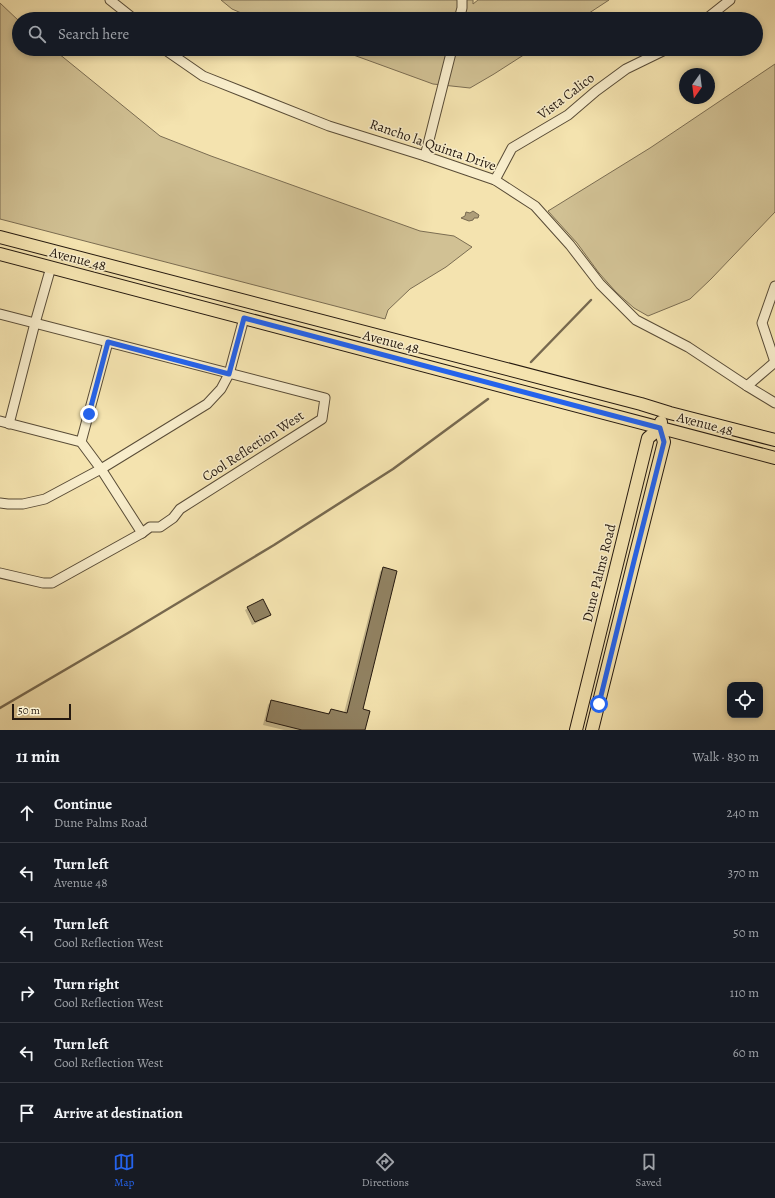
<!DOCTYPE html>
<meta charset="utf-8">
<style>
:root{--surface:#171b24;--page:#242831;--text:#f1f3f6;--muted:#9ea1a6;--line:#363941;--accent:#2563eb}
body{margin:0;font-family:Alegreya,serif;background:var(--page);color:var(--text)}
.controls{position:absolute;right:12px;bottom:12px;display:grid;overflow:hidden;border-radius:8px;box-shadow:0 2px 6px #0003}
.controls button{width:36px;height:36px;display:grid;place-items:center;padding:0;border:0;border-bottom:1px solid var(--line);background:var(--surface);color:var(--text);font:20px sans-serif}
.compass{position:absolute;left:679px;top:68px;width:36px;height:36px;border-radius:50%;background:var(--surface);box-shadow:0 2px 6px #0003;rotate:194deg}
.scale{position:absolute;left:12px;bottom:10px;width:59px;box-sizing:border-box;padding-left:4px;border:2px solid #25190f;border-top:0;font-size:11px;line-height:14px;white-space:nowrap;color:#25190f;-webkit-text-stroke:3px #f8edcb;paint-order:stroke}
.stop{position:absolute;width:12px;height:12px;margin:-9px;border:3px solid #2563eb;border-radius:50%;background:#fff}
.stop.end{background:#2563eb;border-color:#fff;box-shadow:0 1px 4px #0008}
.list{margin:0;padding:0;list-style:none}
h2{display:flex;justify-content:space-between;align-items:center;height:52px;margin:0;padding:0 16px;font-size:17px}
h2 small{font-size:13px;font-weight:400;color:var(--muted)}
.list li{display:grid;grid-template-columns:26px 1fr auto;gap:12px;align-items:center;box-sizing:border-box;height:60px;padding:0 16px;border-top:1px solid var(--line)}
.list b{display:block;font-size:15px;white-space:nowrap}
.list p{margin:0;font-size:13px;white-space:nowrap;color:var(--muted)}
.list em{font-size:13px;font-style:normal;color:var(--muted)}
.icon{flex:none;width:22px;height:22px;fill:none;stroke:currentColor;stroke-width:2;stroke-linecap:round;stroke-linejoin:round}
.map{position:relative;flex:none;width:775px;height:730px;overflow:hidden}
.search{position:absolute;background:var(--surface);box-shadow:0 2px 6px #0003;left:12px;right:12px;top:12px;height:44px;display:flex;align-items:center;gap:10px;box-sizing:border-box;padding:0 14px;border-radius:22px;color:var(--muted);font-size:15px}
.sheet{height:412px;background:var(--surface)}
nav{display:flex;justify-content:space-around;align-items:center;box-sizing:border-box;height:56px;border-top:1px solid var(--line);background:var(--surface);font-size:11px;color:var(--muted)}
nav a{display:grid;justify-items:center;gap:2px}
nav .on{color:var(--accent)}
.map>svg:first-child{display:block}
.green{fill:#d1c194;stroke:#7b6d52}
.water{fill:#ae9e79;stroke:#77694f}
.shadow{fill:#0003}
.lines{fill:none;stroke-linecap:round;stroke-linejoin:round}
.stream{stroke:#77694f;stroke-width:2.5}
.building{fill:#918262;stroke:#25190f}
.minor-casing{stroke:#594c37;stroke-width:11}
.major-casing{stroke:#25190f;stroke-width:14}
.minor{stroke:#f8edcb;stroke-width:9}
.major{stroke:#f4e3af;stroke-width:12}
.route{stroke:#2563eb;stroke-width:5}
.labels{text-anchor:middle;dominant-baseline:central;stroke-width:3;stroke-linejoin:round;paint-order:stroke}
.street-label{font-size:14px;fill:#25190f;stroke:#f8edcb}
</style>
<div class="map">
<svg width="775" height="730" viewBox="0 0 775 730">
<rect width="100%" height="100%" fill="#f4e3af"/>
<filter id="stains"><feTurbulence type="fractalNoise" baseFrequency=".005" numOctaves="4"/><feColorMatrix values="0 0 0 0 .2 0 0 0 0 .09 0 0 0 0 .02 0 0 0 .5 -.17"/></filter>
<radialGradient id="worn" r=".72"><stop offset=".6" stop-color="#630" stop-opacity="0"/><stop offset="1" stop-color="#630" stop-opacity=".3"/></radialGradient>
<!-- green -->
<g class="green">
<polygon points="221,0 473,0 473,4 478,0 609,0 580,19 255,19 232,9"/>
<polygon points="0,3 19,21 19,49 53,49 160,136 211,156 420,231 454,236 472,247 446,267 410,289 388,310 385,319 0,219"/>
<polygon points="337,49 533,49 494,74 470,88 433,84"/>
<polygon points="775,64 775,212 711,279 690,299 648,316 634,308 616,292 599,273 577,243 548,211 650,148"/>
</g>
<!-- water -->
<polygon class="water" points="473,211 479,215 478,218 474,218 473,220 469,221 461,218 465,216 466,212 470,213"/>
<!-- shadow -->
<g class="shadow">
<polygon points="383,568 362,710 364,730 284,730 263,725 268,705 271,701 327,714 331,710 344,713 380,572"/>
<polygon points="248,608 270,615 267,618 252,625 245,610"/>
</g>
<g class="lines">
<!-- stream -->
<g class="stream">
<polyline points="531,362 591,300"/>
<polyline points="0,708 128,633 274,545 393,469 488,399"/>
</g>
</g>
<!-- building -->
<g class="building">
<polygon points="383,567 397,571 363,709 370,711 365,730 302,730 266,721 271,700 329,714 331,709 347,713"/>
<polygon points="263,599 271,615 255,622 247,607"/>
</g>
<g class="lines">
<!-- minor casing -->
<g class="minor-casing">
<g id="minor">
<polyline points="110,0 134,19"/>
<polyline points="459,19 462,8 462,0"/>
<polyline points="706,19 730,0"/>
<polyline points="164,49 203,76 329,126 425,156 495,180 535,206 570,245 600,284 636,320 688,347 747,386 775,403"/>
<polyline points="425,156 452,49"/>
<polyline points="495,180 512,148 568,115 596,91 626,69 667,49"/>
<polyline points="775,286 762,323 775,362"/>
<polyline points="0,314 325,398 322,419 180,509 173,518 160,527 150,527 142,533 52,583 43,583 0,573"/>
<polyline points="747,386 775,362"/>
<polyline points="0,421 81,442 101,469 142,533"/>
<polyline points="9,424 35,323 51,267"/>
<polyline points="81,442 108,342"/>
<polyline points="0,503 8,504 23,504 45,499 101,469 207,404 221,389 229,374 244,318"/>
</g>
</g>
<!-- major casing -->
<g class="major-casing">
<g id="major">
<polyline points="0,237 641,404 670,413 775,440"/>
<polyline points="0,254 775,458"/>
<polyline points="576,730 648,438 660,428"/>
<polyline points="592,730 634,561 664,442 660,428 661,422"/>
</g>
</g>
<!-- minor -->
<use href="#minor" class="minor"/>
<!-- major -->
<use href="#major" class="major"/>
</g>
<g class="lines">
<!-- route -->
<polyline class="route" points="89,414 108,342 229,374 244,318 660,428 664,442 634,561 599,704"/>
</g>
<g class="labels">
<!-- street labels -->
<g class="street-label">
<text transform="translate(566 96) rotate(-37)">Vista Calico</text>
<text transform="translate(433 145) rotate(19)">Rancho la Quinta Drive</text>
<text transform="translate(78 259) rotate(15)">Avenue 48</text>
<text transform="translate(391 342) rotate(15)">Avenue 48</text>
<text transform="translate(705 424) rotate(15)">Avenue 48</text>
<text transform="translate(253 446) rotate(-33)">Cool Reflection West</text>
<text transform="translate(599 573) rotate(-76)">Dune Palms Road</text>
</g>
</g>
<rect width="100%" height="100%" filter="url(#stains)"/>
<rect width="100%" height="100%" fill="url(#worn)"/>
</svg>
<div class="controls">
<button><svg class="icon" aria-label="locate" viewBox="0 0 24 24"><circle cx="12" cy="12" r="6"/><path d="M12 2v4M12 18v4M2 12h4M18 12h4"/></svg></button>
</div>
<svg class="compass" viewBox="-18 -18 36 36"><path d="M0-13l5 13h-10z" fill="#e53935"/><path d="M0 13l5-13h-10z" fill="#9ea1a6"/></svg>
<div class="scale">50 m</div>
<div class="stop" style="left:599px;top:704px"></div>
<div class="stop end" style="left:89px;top:414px"></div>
<div class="search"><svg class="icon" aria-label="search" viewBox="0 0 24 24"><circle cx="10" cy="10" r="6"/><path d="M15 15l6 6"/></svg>Search here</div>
</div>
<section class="sheet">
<h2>11 min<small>Walk · 830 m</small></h2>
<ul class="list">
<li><svg class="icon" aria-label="ahead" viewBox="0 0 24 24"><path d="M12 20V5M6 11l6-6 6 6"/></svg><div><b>Continue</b><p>Dune Palms Road</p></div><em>240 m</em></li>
<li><svg class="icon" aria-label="left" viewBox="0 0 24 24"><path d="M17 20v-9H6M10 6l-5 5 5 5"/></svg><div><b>Turn left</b><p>Avenue 48</p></div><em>370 m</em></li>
<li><svg class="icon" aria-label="left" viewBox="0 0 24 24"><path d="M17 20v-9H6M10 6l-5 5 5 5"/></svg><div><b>Turn left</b><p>Cool Reflection West</p></div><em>50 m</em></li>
<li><svg class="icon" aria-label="right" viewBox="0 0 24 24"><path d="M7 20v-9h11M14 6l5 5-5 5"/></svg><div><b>Turn right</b><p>Cool Reflection West</p></div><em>110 m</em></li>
<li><svg class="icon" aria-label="left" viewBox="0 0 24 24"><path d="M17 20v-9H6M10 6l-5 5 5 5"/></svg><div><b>Turn left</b><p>Cool Reflection West</p></div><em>60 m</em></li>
<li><svg class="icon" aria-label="arrive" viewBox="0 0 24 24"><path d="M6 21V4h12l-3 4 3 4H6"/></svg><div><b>Arrive at destination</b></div></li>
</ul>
</section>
<nav>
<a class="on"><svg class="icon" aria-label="map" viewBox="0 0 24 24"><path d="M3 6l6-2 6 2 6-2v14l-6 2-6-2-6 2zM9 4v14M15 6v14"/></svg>Map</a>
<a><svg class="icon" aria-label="directions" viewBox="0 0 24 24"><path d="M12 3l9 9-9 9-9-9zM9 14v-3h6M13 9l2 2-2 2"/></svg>Directions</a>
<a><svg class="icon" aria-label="saved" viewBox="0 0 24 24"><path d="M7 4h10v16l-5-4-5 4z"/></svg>Saved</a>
</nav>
